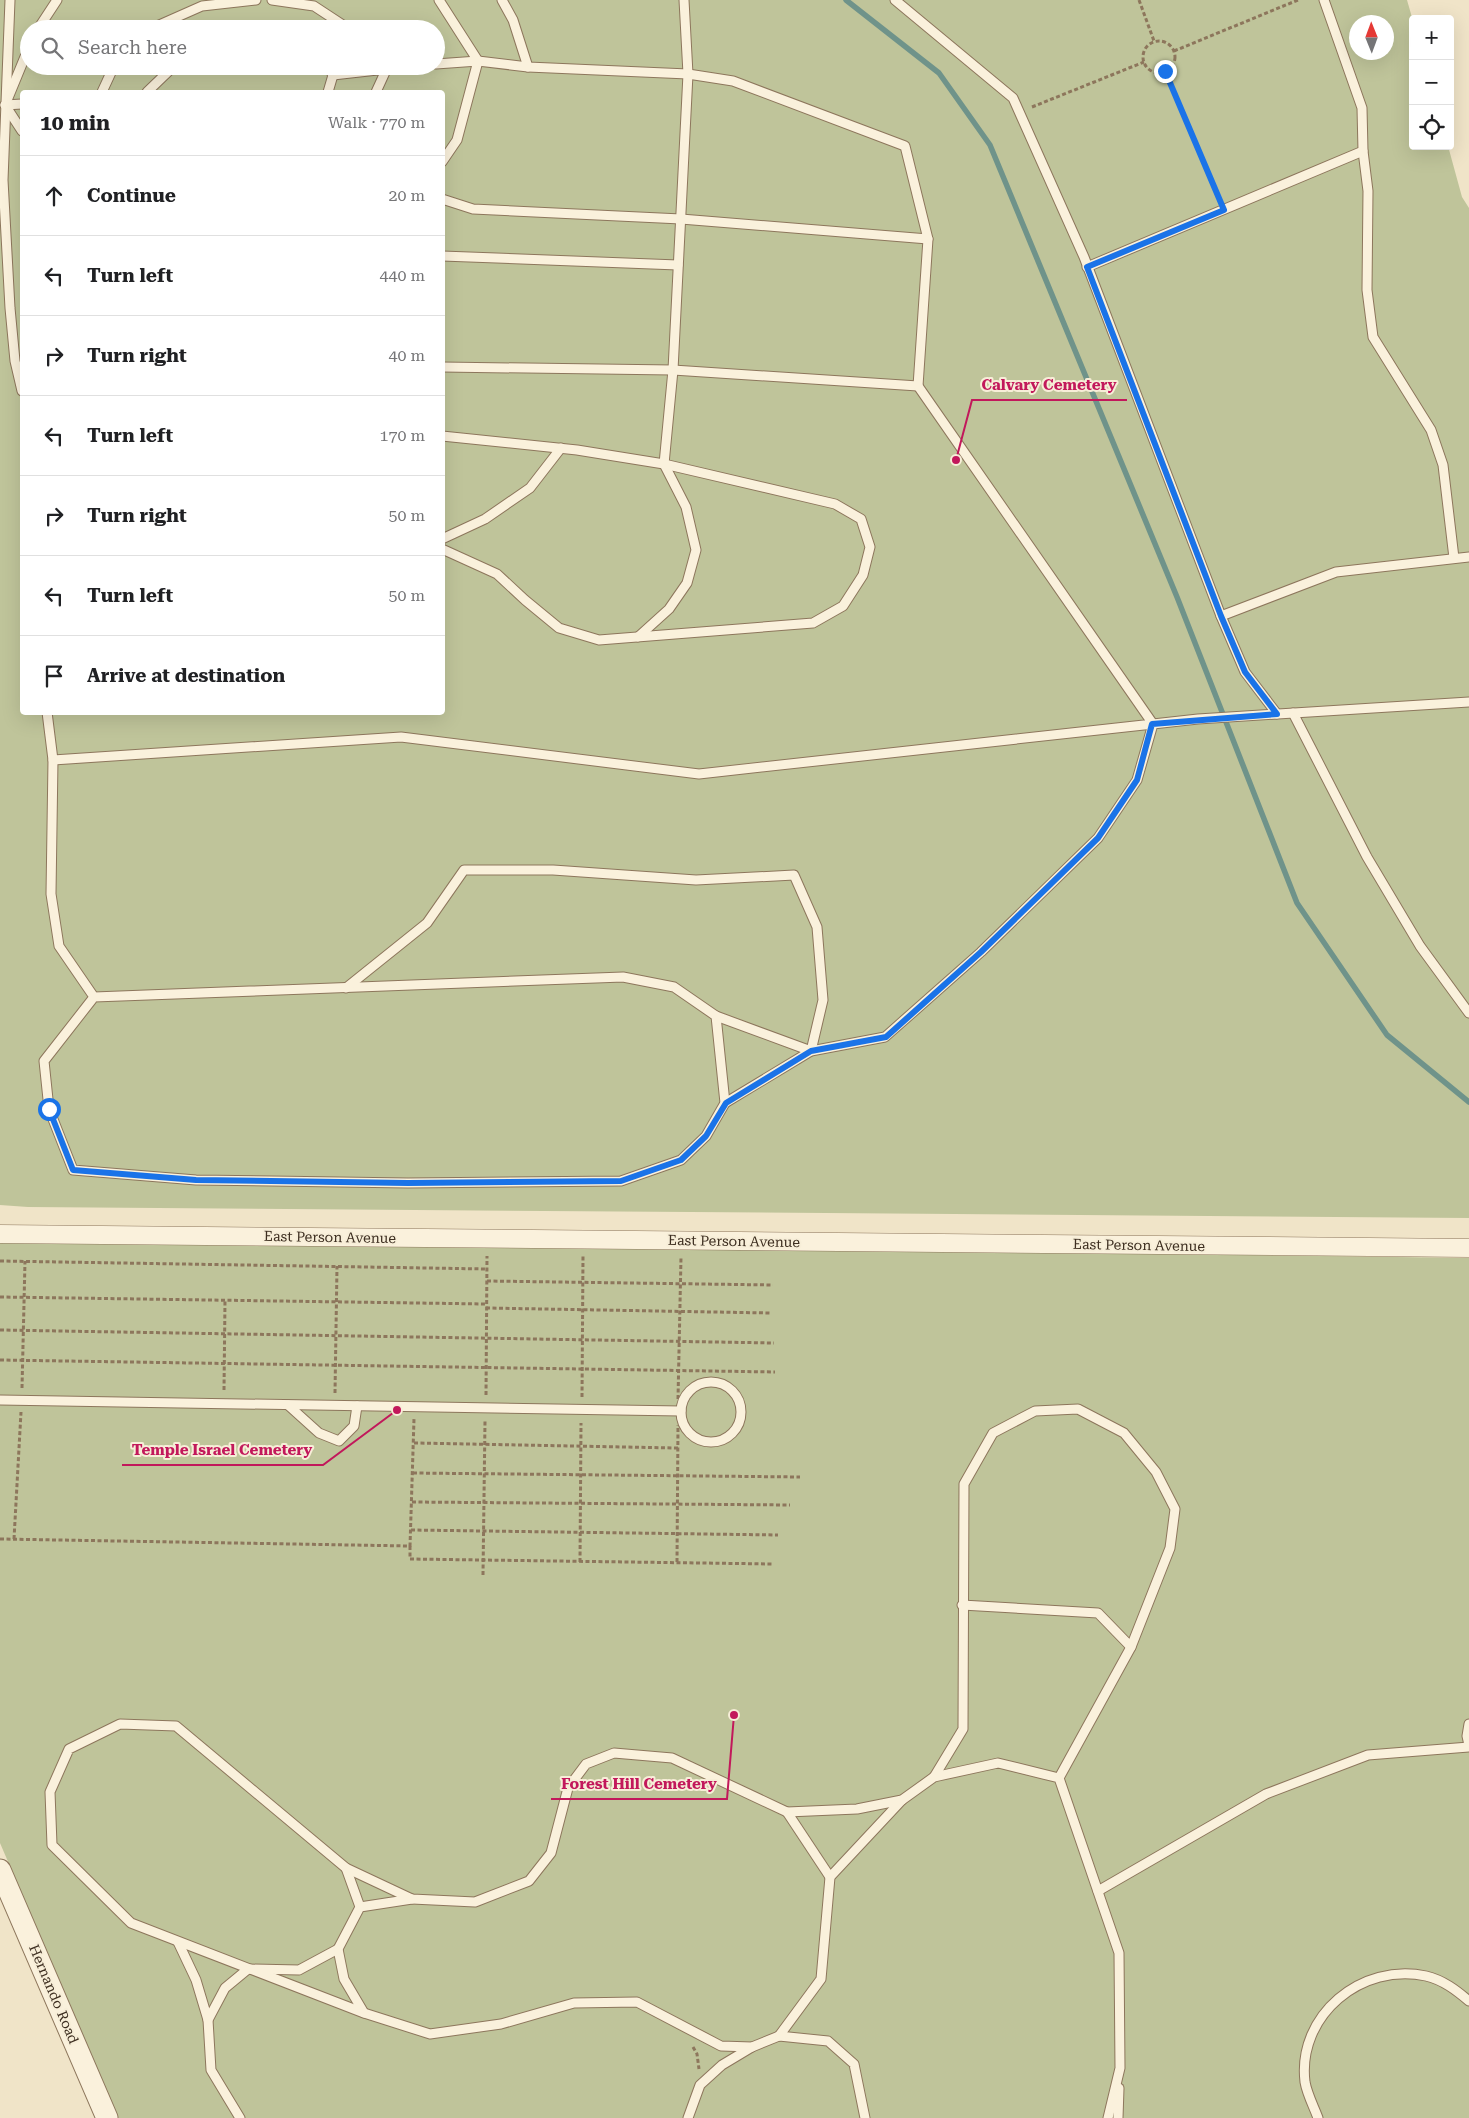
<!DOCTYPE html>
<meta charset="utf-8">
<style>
:root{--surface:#fff;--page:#f2f2f2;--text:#202124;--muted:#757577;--line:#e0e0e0}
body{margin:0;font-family:"Roboto Serif",serif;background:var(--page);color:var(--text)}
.controls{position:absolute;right:15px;top:15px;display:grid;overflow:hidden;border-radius:5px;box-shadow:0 5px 20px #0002}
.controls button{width:45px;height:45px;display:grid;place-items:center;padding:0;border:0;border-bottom:1px solid var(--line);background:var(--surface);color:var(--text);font:25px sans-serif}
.compass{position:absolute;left:1349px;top:15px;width:45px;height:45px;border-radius:50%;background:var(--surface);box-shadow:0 5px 20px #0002;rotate:359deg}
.stop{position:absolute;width:15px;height:15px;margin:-11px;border:4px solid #1a73e8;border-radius:50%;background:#fff}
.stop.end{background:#1a73e8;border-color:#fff;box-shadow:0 1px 5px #0008}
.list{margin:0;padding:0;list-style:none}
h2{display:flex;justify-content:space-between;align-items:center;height:65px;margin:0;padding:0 20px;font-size:21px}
h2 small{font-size:16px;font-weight:400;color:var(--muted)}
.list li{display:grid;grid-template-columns:32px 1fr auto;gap:15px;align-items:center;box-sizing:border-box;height:80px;padding:0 20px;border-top:1px solid var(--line)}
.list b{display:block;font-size:19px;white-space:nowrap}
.list em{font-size:16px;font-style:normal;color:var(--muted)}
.icon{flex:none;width:28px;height:28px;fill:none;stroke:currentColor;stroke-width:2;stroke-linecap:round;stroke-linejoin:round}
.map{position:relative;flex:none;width:1469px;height:2118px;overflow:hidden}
.search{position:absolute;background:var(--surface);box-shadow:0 5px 20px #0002;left:20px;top:20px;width:425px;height:55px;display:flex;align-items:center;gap:12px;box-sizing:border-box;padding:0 18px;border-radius:28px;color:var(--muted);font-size:19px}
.panel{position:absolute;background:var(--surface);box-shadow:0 5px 20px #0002;left:20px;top:90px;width:425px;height:625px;border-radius:5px}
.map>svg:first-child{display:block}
.cemetery{fill:#bfc49a;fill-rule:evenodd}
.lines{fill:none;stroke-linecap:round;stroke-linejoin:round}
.stream{stroke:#6f938a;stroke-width:5.5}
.service-casing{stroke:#8d765c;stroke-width:11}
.minor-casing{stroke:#8d765c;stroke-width:19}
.tertiary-casing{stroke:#8d765c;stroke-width:23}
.path{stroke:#8d765c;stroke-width:3;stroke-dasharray:4 2.5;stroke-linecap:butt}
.service{stroke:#faf1dc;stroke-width:9}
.minor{stroke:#faf1dc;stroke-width:18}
.tertiary{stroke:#faf1dc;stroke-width:21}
.route{stroke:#1a73e8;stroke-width:6}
.labels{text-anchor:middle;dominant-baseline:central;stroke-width:4;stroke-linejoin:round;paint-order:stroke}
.street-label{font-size:14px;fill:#3d2e20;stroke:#f7eed8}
.leader{fill:none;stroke:#c2185b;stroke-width:2}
.callout-dot{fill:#c2185b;stroke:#f7eed8;stroke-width:2}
.callout-label{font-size:15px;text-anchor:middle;font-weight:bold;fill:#c2185b;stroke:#f7eed8;stroke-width:4;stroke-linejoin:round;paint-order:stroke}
</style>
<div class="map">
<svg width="1469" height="2118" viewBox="0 0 1469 2118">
<rect width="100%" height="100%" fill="#f0e4c8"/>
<!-- cemetery -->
<g class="cemetery">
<path d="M0,0H1407L1413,21V146H1448L1462,197L1469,208V1218L28,1207L0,1205ZM1356,22H1386V52H1356ZM29,29H436V66H29ZM22,92H442V712H22Z"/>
<polygon points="0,1234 799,1249 1469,1258 1469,2118 118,2118 0,1843"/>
</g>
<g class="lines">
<!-- stream -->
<polyline class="stream" points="846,0 939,73 990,145 1177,597 1297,903 1387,1035 1469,1102"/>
<!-- service casing -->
<g class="service-casing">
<g id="service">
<polyline points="10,0 3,180 10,308 15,361 22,391"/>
<polyline points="272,0 314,6 349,29"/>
<polyline points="439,0 478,61 457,140 442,162"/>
<polyline points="502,0 513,20 528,67"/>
<polyline points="895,0 1013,98 1084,257 1221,616 1245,672 1277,714"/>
<polyline points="38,29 57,0"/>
<polyline points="150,29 202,6 256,0"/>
<polyline points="436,64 478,61 528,67 688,74 733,81 905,146 928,239 918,386 673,370 442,367"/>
<polyline points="327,66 333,75"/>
<polyline points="333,75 413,66"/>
<polyline points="102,92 114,66"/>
<polyline points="147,92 174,66"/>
<polyline points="328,92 333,75"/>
<polyline points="376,92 387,68 385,66"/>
<polyline points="8,98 29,47"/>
<polyline points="5,105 22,131"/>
<polyline points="5,105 22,104"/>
<polyline points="1363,151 1368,191 1367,290 1373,337 1431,430 1443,465 1454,558"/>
<polyline points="442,199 473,209 681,219 928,239"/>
<polyline points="442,256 678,265"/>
<polyline points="1087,267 1363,151 1362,108 1324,0"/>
<polyline points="442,436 577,450 664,464 835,504 861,519 870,547 863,575 843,606 813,623 599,640 559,628 525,600 497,574 442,549"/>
<polyline points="442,539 485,519 530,488 561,448"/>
<polyline points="1221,616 1336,572 1469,557"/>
<polyline points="638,637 669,609 687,583 696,550 686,507 664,464 673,370 688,74 684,0"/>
<polyline points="47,712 53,760 401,737 699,774 1153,724 918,386"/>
<polyline points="1293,713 1367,857 1420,946 1469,1013"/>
<polyline points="53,760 51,894 59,946 94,997 44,1061 49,1109 73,1170 196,1180 408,1183 621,1181 681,1160 706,1136 725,1103 716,1016 674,987 623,977 94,997"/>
<polyline points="346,988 427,923 464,870 553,870 696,880 794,875 817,927 823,1000 811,1051 716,1016"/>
<polyline points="725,1103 811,1051 885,1037 981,952 1098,838 1137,780 1153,724 1198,719 1469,702"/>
<circle cx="711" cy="1412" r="30"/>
<polyline points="0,1400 681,1411"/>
<polyline points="288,1405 319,1433 339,1441 354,1426 357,1406"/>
<polyline points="962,1605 1098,1613 1131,1647"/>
<polyline points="1469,1724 1467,1736 1469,1745"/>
<polyline points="934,1777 963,1729 964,1484 993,1433 1035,1411 1078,1409 1124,1433 1156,1472 1175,1509 1170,1548 1131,1647 1059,1778"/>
<polyline points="787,1812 830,1877"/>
<polyline points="346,1868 360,1907"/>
<polyline points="1098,1891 1266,1794 1368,1755 1469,1747"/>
<polyline points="178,1942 196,1980 208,2020"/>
<polyline points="364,2013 344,1979 338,1949 360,1907 412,1899"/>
<polyline points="779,2036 821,1979 830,1877 902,1800"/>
<polyline points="240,2118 211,2070 208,2020 225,1988 248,1969 299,1970 338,1949"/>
<polyline points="688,2118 700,2085 722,2065 752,2047"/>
<polyline points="865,2118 854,2064 828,2041 779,2036 752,2047 721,2046 637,2002 574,2003 501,2024 430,2034 364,2013 131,1923 52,1845 50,1792 69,1749 120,1724 176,1726 346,1868 412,1899 475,1902 529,1881 551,1853 568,1788 586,1764 614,1753 672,1758 787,1812 857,1809 902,1800 934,1777 998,1763 1059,1778 1119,1953 1120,2068 1108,2118"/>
<polyline points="1118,2118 1119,2088"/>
<path d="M1318,2118C1314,2107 1307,2094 1305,2082C1297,2015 1362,1962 1426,1976C1443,1980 1456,1990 1469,2001"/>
</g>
</g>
<!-- minor casing -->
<g class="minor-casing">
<polyline id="minor" points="0,1234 1469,1248"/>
</g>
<!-- tertiary casing -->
<g class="tertiary-casing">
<polyline id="tertiary" points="0,1870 107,2118"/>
</g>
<!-- path -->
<g class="path">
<polyline points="1139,0 1154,41"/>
<circle cx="1159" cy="57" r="16"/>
<polyline points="1174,51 1298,0"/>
<polyline points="1165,71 1218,197"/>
<polyline points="1032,107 1144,62"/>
<polyline points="0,1261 487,1269"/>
<polyline points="487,1281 773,1285"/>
<polyline points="0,1297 486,1304"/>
<polyline points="486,1308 771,1313"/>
<polyline points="0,1330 774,1343"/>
<polyline points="0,1360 775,1372"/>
<polyline points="22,1388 25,1261"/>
<polyline points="224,1390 225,1300"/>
<polyline points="335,1393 337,1266"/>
<polyline points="486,1395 487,1256"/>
<polyline points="582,1397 583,1256"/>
<polyline points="678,1399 681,1257"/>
<polyline points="414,1443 678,1448"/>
<polyline points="413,1473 800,1477"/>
<polyline points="412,1502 790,1505"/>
<polyline points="411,1530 778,1535"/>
<polyline points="0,1539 410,1546 414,1419"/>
<polyline points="14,1539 21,1412"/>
<polyline points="410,1546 410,1559 773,1564"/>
<polyline points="580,1562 581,1423"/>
<polyline points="677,1562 678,1425"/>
<polyline points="483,1575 485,1421"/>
<polyline points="693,2047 697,2054 699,2069"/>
</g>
<!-- service -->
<use href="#service" class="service"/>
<!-- minor -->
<use href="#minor" class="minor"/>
<!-- tertiary -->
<use href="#tertiary" class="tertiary"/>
</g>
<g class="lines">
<!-- route -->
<polyline class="route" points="49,1109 73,1170 196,1180 408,1183 621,1181 681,1160 706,1136 726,1103 811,1051 886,1037 981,952 1098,838 1137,780 1152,724 1277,714 1245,672 1221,616 1087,267 1224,210 1165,71"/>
</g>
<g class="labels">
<!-- street labels -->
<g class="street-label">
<text transform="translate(330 1237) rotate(1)">East Person Avenue</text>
<text transform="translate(734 1241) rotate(1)">East Person Avenue</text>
<text transform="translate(1139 1245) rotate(1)">East Person Avenue</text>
<text transform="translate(54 1994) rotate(67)">Hernando Road</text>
</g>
</g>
<!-- callouts -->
<path class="leader" d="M956 460L972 400H1127M397 1410L323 1465H122M734 1715L727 1799H551"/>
<g class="callout-dot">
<circle cx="956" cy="460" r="5"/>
<circle cx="397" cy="1410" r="5"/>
<circle cx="734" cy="1715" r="5"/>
</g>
<g class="callout-label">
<text x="1049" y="390">Calvary Cemetery</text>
<text x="222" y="1455">Temple Israel Cemetery</text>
<text x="639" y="1789">Forest Hill Cemetery</text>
</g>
</svg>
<div class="controls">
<button>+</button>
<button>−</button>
<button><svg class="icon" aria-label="locate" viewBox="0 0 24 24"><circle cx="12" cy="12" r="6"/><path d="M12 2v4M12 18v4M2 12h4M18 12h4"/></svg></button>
</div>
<svg class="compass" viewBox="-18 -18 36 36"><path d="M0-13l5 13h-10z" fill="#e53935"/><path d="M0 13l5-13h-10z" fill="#757577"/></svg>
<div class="stop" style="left:49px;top:1109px"></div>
<div class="stop end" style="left:1165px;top:71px"></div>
<div class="search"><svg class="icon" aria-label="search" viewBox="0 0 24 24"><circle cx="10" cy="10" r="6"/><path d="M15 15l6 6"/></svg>Search here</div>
<section class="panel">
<h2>10 min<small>Walk · 770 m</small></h2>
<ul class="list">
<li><svg class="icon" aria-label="ahead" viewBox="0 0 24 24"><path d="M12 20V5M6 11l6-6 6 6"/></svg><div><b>Continue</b></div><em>20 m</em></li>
<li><svg class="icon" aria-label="left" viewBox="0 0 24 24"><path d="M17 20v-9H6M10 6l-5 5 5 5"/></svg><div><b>Turn left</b></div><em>440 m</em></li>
<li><svg class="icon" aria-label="right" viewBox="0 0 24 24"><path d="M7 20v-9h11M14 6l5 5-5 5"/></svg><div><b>Turn right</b></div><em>40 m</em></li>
<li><svg class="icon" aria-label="left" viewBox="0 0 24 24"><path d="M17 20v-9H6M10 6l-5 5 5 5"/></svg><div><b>Turn left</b></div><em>170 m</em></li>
<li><svg class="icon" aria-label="right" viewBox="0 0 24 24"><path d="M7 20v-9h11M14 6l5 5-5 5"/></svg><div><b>Turn right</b></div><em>50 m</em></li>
<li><svg class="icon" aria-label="left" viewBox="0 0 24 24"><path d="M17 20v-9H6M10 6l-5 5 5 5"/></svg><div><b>Turn left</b></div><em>50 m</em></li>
<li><svg class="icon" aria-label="arrive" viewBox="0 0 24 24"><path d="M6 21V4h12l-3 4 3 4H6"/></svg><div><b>Arrive at destination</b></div></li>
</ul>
</section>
</div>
